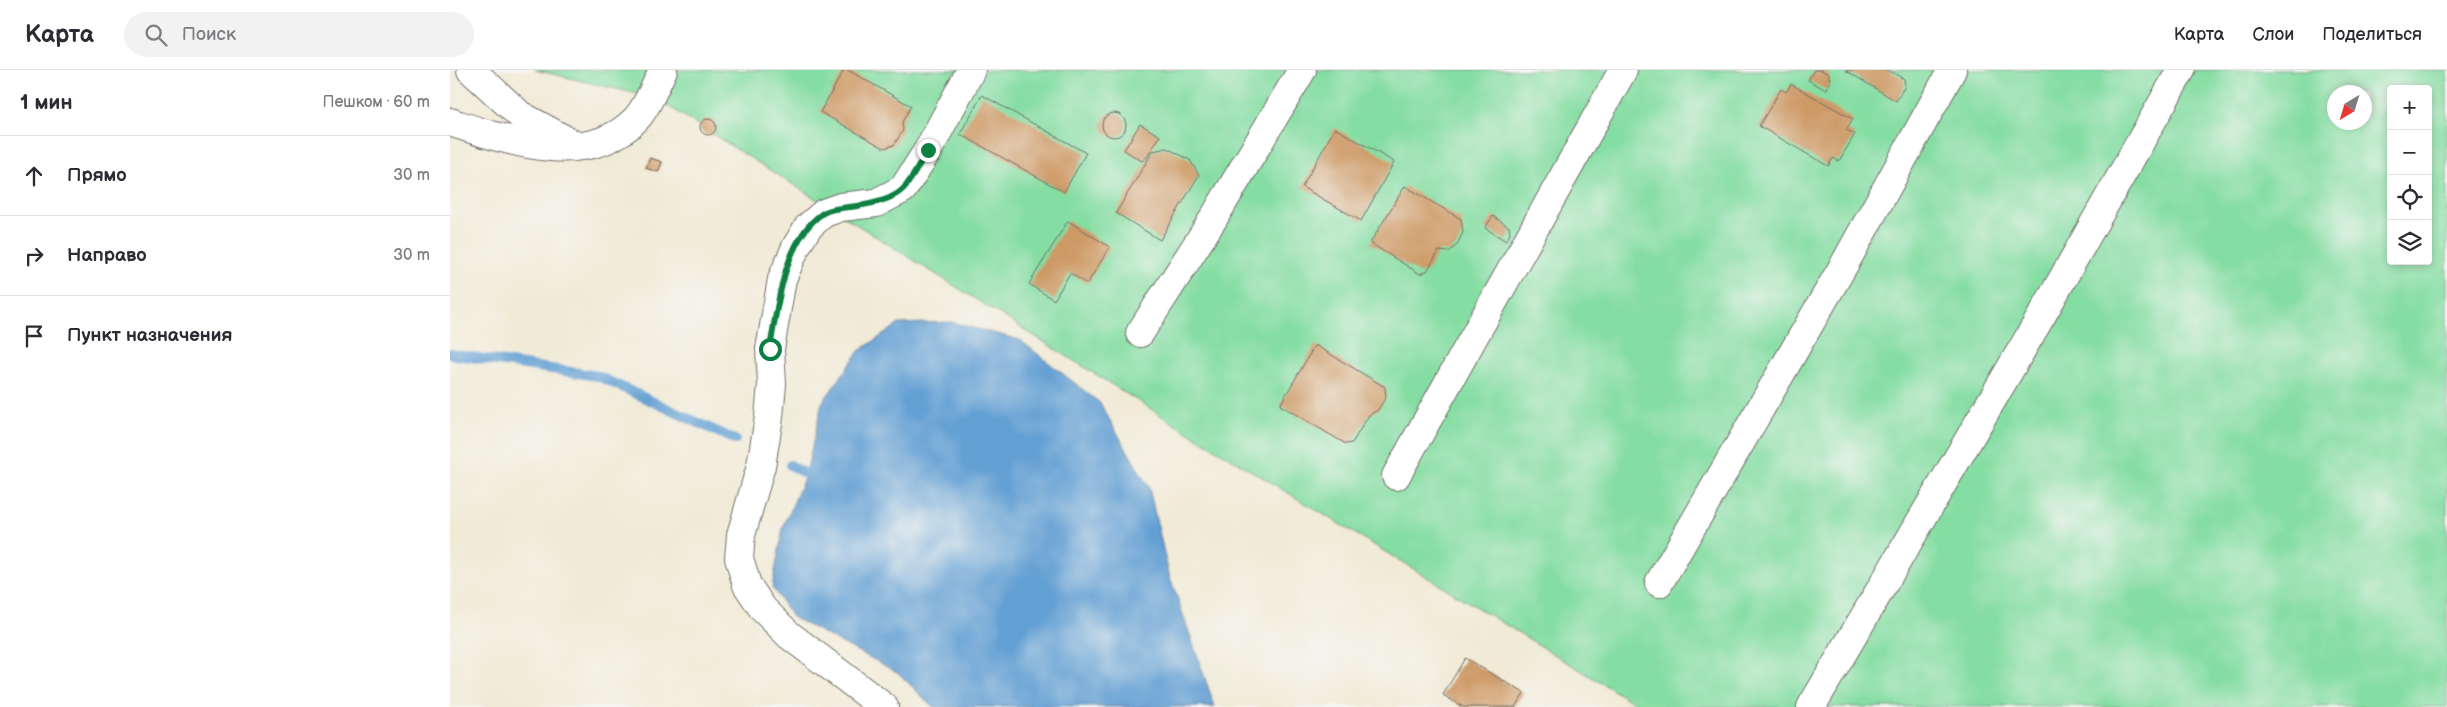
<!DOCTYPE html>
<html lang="ru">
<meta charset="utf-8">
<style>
:root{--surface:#fff;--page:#f2f2f3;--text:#2b2b33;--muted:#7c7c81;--line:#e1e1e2}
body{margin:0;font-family:"Balsamiq Sans",sans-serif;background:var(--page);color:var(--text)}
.controls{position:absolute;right:15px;top:15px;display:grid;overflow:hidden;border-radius:5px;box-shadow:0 2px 8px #0003}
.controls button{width:45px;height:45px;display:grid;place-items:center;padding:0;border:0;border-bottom:1px solid var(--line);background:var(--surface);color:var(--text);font:25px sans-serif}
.compass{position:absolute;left:1877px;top:15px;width:45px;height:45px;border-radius:50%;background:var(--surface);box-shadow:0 2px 8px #0003;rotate:218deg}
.stop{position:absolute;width:15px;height:15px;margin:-11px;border:4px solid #0b8043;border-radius:50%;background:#fff}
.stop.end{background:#0b8043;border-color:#fff;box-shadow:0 1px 5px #0008}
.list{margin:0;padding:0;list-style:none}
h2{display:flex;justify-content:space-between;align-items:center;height:65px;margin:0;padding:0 20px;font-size:21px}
h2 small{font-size:16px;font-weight:400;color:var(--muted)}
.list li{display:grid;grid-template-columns:32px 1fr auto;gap:15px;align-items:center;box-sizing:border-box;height:80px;padding:0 20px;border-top:1px solid var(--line)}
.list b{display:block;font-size:19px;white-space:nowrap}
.list em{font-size:16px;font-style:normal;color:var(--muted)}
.icon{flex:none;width:28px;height:28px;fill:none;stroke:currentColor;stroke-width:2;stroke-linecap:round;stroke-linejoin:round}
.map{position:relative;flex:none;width:1997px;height:637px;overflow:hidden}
header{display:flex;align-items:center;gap:30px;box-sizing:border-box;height:70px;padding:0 25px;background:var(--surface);border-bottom:1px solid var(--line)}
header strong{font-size:24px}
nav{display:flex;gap:28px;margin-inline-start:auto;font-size:18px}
.search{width:350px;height:45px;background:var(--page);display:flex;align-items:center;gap:12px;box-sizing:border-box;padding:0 18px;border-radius:28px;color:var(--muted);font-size:19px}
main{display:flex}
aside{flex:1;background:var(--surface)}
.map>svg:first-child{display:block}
.green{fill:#84dda2;stroke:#588466;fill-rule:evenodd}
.water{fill:#629fd3;stroke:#46657f}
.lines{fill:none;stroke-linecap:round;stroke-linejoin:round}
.stream{stroke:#629fd3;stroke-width:10}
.building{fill:#cd9a66}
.minor-casing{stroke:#706e67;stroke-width:30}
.minor{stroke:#fff;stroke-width:28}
.route{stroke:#0b8043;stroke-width:6}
</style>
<header>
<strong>Карта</strong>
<div class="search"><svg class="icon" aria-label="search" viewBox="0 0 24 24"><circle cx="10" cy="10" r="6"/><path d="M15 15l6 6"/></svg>Поиск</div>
<nav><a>Карта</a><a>Слои</a><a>Поделиться</a></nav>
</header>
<main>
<aside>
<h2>1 мин<small>Пешком · 60 m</small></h2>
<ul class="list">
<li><svg class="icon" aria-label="ahead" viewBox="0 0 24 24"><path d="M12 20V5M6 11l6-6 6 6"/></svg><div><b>Прямо</b></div><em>30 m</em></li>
<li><svg class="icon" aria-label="right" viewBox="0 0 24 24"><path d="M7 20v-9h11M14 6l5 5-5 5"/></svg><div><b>Направо</b></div><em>30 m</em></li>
<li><svg class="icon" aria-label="arrive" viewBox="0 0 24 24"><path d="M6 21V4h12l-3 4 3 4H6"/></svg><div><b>Пункт назначения</b></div></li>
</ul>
</aside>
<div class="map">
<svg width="1997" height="637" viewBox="0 0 1997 637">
<rect width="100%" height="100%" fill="#f6f6f2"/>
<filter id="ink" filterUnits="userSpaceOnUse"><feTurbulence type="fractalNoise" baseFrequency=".02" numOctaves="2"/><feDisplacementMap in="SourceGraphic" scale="10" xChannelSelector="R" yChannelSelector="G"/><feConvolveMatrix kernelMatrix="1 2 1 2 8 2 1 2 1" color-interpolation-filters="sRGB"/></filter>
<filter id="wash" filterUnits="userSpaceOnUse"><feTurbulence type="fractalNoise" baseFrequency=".0096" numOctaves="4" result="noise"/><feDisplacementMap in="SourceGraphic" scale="20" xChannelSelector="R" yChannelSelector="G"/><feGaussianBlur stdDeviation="1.12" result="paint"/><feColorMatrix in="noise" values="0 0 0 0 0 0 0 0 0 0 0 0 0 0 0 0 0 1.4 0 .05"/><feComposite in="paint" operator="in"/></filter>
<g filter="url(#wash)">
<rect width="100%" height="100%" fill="#f1ead6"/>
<!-- green -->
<path class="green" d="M85,0H1997V637H1191L731,358L205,28ZM1941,19H1978V191H1941ZM1884,22H1914V52H1884Z"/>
<!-- water -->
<polygon class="water" points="501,252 570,270 650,333 699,418 719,504 765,637 483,637 447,602 342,547 322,517 333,458 356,403 372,333 409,281 449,254"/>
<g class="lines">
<!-- stream -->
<g class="stream">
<polyline points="0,284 148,306 285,370"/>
<polyline points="340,395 366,410"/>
</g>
</g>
<g id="blocks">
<!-- building -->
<g class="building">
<polygon points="394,0 398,0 461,36 452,52 453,60 444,75 434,78 370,42"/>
<polygon points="1364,0 1371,0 1379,4 1380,13 1376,20 1358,10"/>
<polygon points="1395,0 1438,0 1454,9 1455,16 1446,31"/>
<polygon points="1341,14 1403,49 1396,60 1405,64 1389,91 1383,88 1378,96 1309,56 1331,19 1336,22"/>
<polygon points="532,25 636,83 614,122 510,64"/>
<circle cx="664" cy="55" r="12"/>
<circle cx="258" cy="57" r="8"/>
<polygon points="690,54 710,66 697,87 692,91 674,80"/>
<polygon points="885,58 944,92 911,151 852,117"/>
<polygon points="717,78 740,90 749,105 710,170 666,143 703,81"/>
<polygon points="200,88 212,92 208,102 196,98"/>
<polygon points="955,116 1011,149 1013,162 1007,175 999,182 989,181 977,201 970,204 920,173"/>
<polygon points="1043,146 1059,157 1060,164 1056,171 1035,158"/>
<polygon points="618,151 660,177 637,214 620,203 604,230 579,214"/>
<polygon points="865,275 935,317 936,327 928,340 919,345 902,373 896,374 830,335"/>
<polygon points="1015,588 1074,623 1065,637 1013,637 993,625"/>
</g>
</g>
</g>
<g filter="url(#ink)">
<use href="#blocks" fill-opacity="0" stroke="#706e67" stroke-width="1"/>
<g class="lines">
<!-- minor casing -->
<g class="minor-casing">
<g id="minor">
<polyline points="21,0 70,45 123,74"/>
<path d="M0,52C56,70 136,100 185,50C197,38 205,16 213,0"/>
<polyline points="690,263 760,154 852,0"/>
<polyline points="946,406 1173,0"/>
<polyline points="1209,513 1395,193 1502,0"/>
<polyline points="434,637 339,565 313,539 297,515 289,488 291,465 311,396 319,347 322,314 320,279 332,209 346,177 358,157 374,143 391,137 426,133 453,119 478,80 521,0"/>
<polyline points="1361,637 1592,245 1731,0"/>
</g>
</g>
<!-- minor -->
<use href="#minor" class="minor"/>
</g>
</g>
<g class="lines" filter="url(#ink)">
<!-- route -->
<path class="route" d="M320,279C327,237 334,169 373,143C384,137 396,138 407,136C422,134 442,130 453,119C463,109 470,92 478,80"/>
</g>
</svg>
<div class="controls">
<button>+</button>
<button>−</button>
<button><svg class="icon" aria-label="locate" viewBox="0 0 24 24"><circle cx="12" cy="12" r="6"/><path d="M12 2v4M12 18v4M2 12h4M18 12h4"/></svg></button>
<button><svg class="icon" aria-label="layers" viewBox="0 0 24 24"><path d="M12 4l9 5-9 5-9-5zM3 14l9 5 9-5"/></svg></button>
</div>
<svg class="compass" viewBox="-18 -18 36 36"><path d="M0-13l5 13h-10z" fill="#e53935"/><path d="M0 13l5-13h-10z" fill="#7c7c81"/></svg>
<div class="stop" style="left:320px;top:279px"></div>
<div class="stop end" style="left:478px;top:80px"></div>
</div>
</main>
